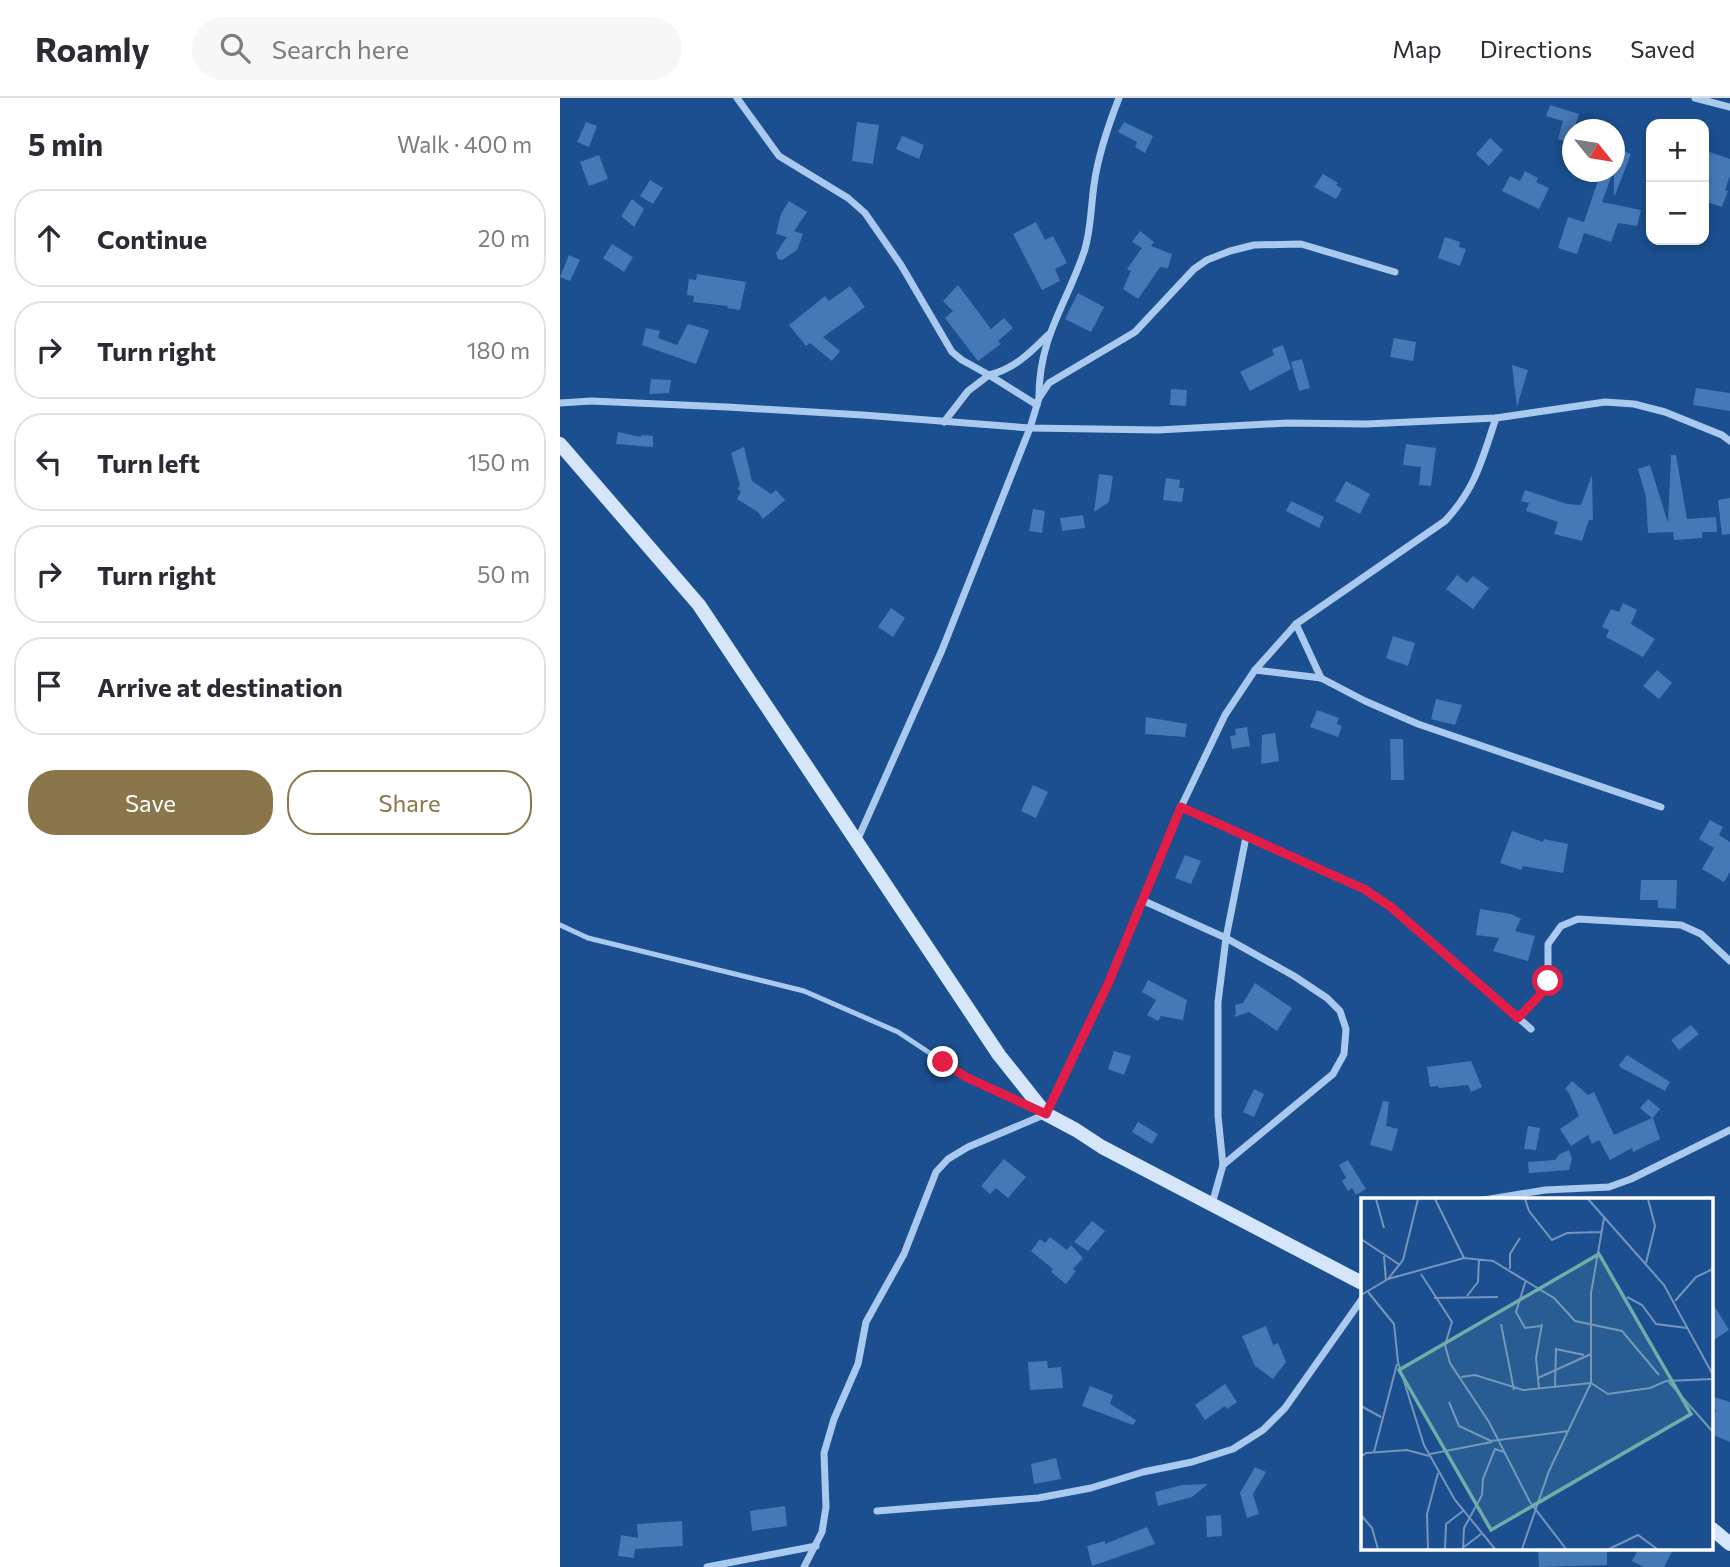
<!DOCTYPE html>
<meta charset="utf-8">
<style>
:root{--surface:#fff;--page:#f7f7f7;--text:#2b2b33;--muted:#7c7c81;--line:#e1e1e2;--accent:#8a764a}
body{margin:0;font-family:Commissioner,sans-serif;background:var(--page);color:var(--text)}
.controls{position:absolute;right:21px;top:21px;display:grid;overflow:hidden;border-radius:14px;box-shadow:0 4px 10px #0003}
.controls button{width:63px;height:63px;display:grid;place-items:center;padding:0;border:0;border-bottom:2px solid var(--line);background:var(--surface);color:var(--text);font:35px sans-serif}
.compass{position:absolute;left:1002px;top:21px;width:63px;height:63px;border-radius:50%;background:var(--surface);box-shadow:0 4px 10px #0003;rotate:120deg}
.stop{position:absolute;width:21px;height:21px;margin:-16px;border:5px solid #e11d48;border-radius:50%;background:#fff}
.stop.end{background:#e11d48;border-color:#fff;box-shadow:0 2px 7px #0008}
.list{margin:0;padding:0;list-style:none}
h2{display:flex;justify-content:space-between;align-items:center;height:91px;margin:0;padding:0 28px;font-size:30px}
h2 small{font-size:23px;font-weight:400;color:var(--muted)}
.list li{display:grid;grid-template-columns:46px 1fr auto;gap:21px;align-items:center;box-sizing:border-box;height:98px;margin:0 14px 14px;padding:0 14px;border:2px solid var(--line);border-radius:28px}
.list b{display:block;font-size:26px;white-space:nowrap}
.list em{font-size:23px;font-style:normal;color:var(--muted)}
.actions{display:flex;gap:14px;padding:21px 28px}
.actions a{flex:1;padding:16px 0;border:2px solid var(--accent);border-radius:28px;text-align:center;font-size:24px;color:var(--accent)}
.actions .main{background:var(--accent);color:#fff}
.icon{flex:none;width:38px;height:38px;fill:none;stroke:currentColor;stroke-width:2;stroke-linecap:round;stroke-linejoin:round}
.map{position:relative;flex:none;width:1170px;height:1469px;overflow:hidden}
header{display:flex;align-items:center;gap:42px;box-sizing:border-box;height:98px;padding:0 35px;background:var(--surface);border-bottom:2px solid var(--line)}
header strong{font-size:33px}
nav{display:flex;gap:38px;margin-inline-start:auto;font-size:24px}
.search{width:490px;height:63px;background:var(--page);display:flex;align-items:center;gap:18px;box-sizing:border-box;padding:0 24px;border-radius:38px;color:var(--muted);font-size:26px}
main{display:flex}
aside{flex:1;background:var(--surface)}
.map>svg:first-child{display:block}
.building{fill:#4478b7}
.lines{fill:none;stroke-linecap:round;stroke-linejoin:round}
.lane{stroke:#a9c9ee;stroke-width:5}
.street{stroke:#a9c9ee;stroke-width:7}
.secondary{stroke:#d6e6fa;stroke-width:14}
.route{stroke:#e11d48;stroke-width:9}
.inset-road{fill:none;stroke:#7695bc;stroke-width:2}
.view{fill:#6fada8;fill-opacity:0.15;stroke:#6fada8;stroke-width:3.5}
.inset-edge{fill:none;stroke:#fff;stroke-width:3.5}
</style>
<header>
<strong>Roamly</strong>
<div class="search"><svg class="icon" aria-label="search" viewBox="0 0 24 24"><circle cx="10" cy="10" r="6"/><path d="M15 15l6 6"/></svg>Search here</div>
<nav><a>Map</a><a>Directions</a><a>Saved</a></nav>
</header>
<main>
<aside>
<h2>5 min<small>Walk · 400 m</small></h2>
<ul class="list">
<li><svg class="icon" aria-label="ahead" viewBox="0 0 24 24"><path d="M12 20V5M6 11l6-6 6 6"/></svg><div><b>Continue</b></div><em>20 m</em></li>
<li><svg class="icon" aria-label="right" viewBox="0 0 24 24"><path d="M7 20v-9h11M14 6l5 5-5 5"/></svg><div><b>Turn right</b></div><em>180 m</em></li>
<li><svg class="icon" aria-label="left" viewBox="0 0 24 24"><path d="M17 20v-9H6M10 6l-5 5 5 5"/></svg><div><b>Turn left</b></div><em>150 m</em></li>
<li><svg class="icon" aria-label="right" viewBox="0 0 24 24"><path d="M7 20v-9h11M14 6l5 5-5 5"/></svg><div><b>Turn right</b></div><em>50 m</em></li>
<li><svg class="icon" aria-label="arrive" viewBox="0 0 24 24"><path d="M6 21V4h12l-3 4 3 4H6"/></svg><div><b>Arrive at destination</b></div></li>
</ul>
<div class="actions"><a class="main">Save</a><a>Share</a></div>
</aside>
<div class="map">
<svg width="1170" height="1469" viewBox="0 0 1170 1469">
<rect width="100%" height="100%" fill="#1b4f8f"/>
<!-- building -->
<g class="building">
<polygon points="990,7 1019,16 1014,32 1012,32 1010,45 998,41 1003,23 986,18"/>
<polygon points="26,24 37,28 29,49 17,44"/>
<polygon points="297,24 319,27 313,66 292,63"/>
<polygon points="564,24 593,38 585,55 575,49 577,44 558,34"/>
<polygon points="342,38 364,47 359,61 336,51"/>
<polygon points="930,40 943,52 929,68 916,56"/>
<polygon points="1054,49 1071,56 1055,97 1054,97"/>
<polygon points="1144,52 1170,61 1170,78 1165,92 1168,93 1162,109 1144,103"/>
<polygon points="39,57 48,81 29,88 20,64"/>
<polygon points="965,73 978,80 976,84 989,90 979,111 942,93 950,78 960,83"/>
<polygon points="1041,74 1053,74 1042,104 1081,112 1077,128 1058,125 1051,144 1024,135 1017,156 998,150 1008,119 1024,124"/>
<polygon points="763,76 778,85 776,87 782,91 776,101 754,89"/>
<polygon points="90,82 103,90 93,106 80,98"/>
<polygon points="72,101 84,111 74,129 61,118"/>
<polygon points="229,103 247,114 234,133 243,136 237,152 222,162 218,161 216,155 227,139 216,136 221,116"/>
<polygon points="476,124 485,142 493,138 507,165 495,171 500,183 482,192 453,136"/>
<polygon points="580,133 594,144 591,148 612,156 608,170 600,169 578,201 563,191 571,173 567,171 582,150 572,144"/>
<polygon points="885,139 900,144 899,149 906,151 900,168 878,160"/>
<polygon points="52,146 73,159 64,174 43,160"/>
<polygon points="9,157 20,162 10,183 0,179"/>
<polygon points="137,176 186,184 180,212 167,210 168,208 133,204 134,198 127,197 129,181 136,182"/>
<polygon points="398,187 431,231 444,220 453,230 438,243 441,246 418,263 385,220 393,213 383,203"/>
<polygon points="290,188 305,209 263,239 280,253 272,263 250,245 246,248 229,227 265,198 269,203"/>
<polygon points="518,195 544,209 531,234 505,221"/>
<polygon points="128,226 149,232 136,266 82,247 86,230 100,233 98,240 117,247"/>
<polygon points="834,240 856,244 853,263 830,259"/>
<polygon points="723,247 731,271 690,293 680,274 714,257 712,251"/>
<polygon points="742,261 750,290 739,293 731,264"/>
<polygon points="952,267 968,272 957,309"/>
<polygon points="91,281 111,282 109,295 89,296"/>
<polygon points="1136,290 1170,295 1170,313 1133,307"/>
<polygon points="611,291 627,292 626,308 610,307"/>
<polygon points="58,334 81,339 81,337 93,338 93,349 56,346"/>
<polygon points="846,346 876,350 871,388 859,387 861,369 843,367"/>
<polygon points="184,349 192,383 211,396 216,392 225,402 203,421 198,414 177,401 181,394 178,391 180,387 171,355"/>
<polygon points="1111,357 1116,357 1127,421 1156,419 1157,434 1142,434 1142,440 1114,442 1113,434 1088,435 1086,399 1078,371 1090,367 1108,425"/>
<polygon points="539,376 553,378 549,404 534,414"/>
<polygon points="1032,377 1033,422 1029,422 1022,443 994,436 998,424 966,413 969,405 961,403 965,392 1007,406 1021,407"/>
<polygon points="606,380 620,382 619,390 624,390 622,404 603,402"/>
<polygon points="786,383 810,396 800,416 775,403"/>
<polygon points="1170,400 1170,436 1162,437 1158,402"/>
<polygon points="731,403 764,419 759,430 726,413"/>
<polygon points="473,411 485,413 482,435 469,433"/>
<polygon points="523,417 525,430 502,433 500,420"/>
<polygon points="897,477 907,485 913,478 929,490 913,511 886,491"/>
<polygon points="1063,505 1077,512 1071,526 1095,541 1083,559 1046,539 1049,532 1042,529 1051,511 1059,514"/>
<polygon points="331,510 345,520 333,539 318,529"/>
<polygon points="833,538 855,545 848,568 826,560"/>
<polygon points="1097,572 1112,585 1099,601 1083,588"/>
<polygon points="876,601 902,607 895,627 871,621"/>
<polygon points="757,612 779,620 777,626 782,628 778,639 750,629"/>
<polygon points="586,619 627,626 625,639 585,636"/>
<polygon points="687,629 690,648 672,651 670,638 676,637 675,631"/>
<polygon points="715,635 719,663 701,666 702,637"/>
<polygon points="830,641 843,641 844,682 831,682"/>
<polygon points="473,687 488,694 476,720 461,713"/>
<polygon points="1150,722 1163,729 1159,737 1170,744 1170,774 1164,784 1142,771 1154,750 1139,741"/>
<polygon points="952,733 983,744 984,741 1008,746 1003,775 963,768 961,772 940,765"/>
<polygon points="625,757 641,763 631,786 615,780"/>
<polygon points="1081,782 1117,782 1116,811 1098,810 1098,802 1080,802"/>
<polygon points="920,811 951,816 961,821 955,833 975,838 968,863 933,853 939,840 916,837"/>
<polygon points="588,882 627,902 623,922 601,918 598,923 587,917 596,902 582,894"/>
<polygon points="695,885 732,910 717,933 689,914 674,919 676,915 675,907 683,905"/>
<polygon points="1131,927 1139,936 1119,952 1111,942"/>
<polygon points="554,953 571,958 564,977 548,971"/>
<polygon points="1067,957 1110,984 1105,993 1060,969 1059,967"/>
<polygon points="911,963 922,989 911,994 908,987 879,990 878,988 870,989 867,969"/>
<polygon points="1012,983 1028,997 1034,994 1054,1037 1092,1020 1080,1010 1088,1001 1100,1011 1093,1020 1100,1041 1073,1054 1072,1050 1050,1062 1039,1042 1032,1046 1028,1037 1011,1048 1000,1031 1019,1018 1009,995 1005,991"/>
<polygon points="694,991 704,996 694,1019 683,1014"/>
<polygon points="823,1003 829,1004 826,1028 838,1031 832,1053 810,1047"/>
<polygon points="578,1024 598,1036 592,1046 572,1034"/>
<polygon points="968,1028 980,1030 976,1052 964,1051"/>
<polygon points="1009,1052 1012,1061 1009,1072 969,1075 968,1064 995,1062 1000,1056"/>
<polygon points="444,1061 466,1079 448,1100 436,1090 430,1096 421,1088"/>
<polygon points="788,1062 806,1091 796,1097 792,1090 788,1093 782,1083 786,1080 779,1067"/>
<polygon points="532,1123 545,1133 528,1153 514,1144"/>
<polygon points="490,1139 507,1152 511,1147 523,1160 513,1171 516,1173 506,1186 491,1174 493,1171 471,1153 480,1141 485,1145"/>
<polygon points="1151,1202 1169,1232 1151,1244"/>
<polygon points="706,1228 713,1247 718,1245 726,1264 713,1281 695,1268 682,1238"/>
<polygon points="487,1263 488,1270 501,1269 503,1290 470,1292 468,1264"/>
<polygon points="665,1286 677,1304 667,1311 665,1308 645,1322 635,1307"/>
<polygon points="530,1288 553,1297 550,1306 576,1322 573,1327 522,1308"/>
<polygon points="1151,1298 1170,1304 1170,1344 1151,1336 1151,1326 1156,1312 1151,1310"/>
<polygon points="496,1360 501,1381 474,1386 471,1366"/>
<polygon points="695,1369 706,1374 693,1396 699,1416 687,1420 680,1395"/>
<polygon points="648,1386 632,1399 598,1408 595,1394 622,1387"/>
<polygon points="225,1408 227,1428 192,1433 190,1413"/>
<polygon points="661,1417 662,1438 647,1439 646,1418"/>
<polygon points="122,1423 123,1448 75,1451 74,1460 58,1458 61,1437 78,1440 77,1426"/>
<polygon points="587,1429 595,1446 532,1468 527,1448 545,1443 545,1446"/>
<polygon points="1017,1450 1047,1450 1047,1467 979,1469 978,1453"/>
<polygon points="1079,1450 1114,1450 1104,1469 1084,1469 1072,1463"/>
</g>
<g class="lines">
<!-- lane -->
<polyline class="lane" points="0,827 28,840 244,893 338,934 406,979 479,1013"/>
<!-- street -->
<g class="street">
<polyline points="177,0 219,58 288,100 305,115 341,167 392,254 402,262 429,277 408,293 384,324"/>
<polyline points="1135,0 1170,9"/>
<path d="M429,277C454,271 470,255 488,237"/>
<polyline points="429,277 477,307"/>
<path d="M479,298C479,238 508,204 525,151C531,130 531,108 534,87C538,57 548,28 559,0"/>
<polyline points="0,305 31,303 167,309 303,317 470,330 598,332 728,325 806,326 936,320 1045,304 1074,306 1105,314 1162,337 1170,343"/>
<polyline points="736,526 761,580"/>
<polyline points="695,572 761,580 805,603 858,626 1101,709"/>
<polyline points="621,709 804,791 831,809 971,931"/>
<polyline points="297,743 382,552 470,330 479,300 489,285 575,234 634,171 647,162 670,153 694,147 741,146 835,174"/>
<polyline points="584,803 666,840 734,878 767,900 780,913 786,931 784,956 773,976 663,1067"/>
<polyline points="958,920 979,898 988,883 988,846 1001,828 1018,821 1121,827 1141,836 1170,863"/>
<polyline points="924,1102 985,1092 1049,1089 1071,1081 1170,1032"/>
<polyline points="652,1106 663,1067 658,1018 658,904 666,840 686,739"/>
<polyline points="317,1413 478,1400 531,1390 583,1374 632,1364 673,1351 703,1332 725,1310 802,1201"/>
<polyline points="147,1469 256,1448"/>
<path d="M244,1469L262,1434L266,1409L264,1355L274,1321L298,1266L306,1224L344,1156L376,1074L388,1061L408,1049L486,1016L548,886L621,709L665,617L695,572L736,526L885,423C916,390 922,361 936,320"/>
</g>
<!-- secondary -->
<g class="secondary">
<polyline points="0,346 139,507 439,957 486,1016 516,1032 542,1049 802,1185"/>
<polyline points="1151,1430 1170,1446"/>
</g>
</g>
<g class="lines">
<!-- route -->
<polyline class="route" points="383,964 406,979 486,1016 548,886 621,709 804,791 831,809 958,920 979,898 988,883"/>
</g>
<!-- overview -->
<g transform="translate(801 1100)">
<rect width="352" height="352" fill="#1b4f8f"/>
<path class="inset-road" d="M15,1L23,30M74,1L103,60M164,1L168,13L191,42L206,35L240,34M227,1L303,87L352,177M0,41L39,67M23,58L25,83M285,65L294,28L287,1M149,71V56L159,40M60,76L91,124L84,147L89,165L128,224L169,304L205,351M27,81L103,60L132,63L193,100L214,123L261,133L298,177M165,82L155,114L164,130L180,128M7,94L33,126L37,164L63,247L94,302L134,351M0,97L27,81L42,62L57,1M106,98L117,84L118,61M266,99L281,107L295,126L326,130M73,100L137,99M314,103L335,79L352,71M140,126L153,192M100,179L114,177L162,192L230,185L247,196L289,190L305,183L352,181M177,180L230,156M307,183L352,234M194,188L195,151L223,157M178,191L175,160L181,126M88,204L98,228L130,243L208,233M0,208L20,219M13,254L36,166M69,256L131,244M0,259L5,255L46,252L68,258M0,317L11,330L17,351M103,349L120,336M67,351L66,316L77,275M84,351L85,326L102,313M102,351L103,330L121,297L122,281L134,251L143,254M161,351L188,273L230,185V95L243,20M248,351L277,337L296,351"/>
<path class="view" d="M238,56L330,216L130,332L38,172Z"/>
<rect width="352" height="352" class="inset-edge"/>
</g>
</svg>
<div class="controls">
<button>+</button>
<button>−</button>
</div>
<svg class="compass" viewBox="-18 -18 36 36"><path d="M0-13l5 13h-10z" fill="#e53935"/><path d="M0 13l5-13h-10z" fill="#7c7c81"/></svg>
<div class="stop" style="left:988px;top:883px"></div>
<div class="stop end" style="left:383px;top:964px"></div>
</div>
</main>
